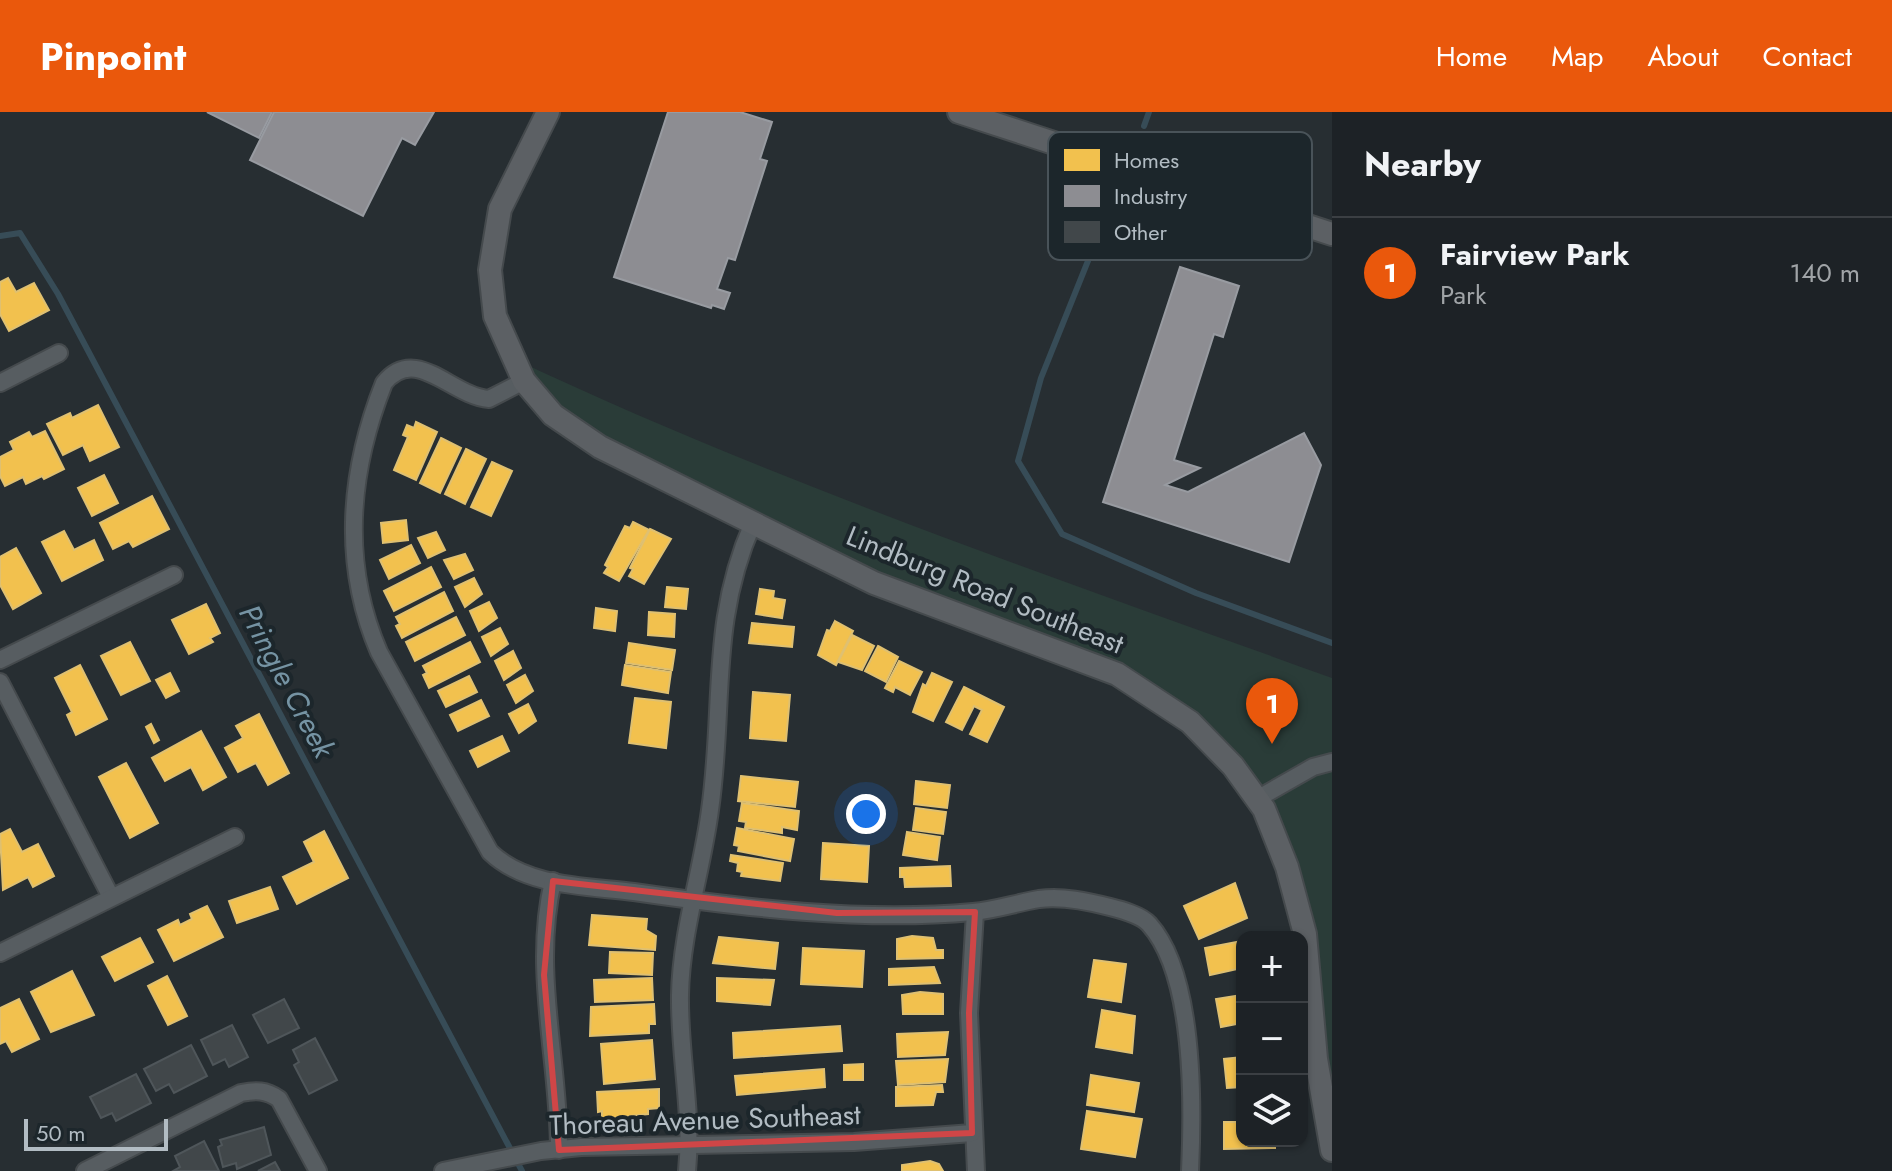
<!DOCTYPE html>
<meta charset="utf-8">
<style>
:root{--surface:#1d2226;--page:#252a2e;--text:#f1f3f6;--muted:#a0a4a7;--line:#3b3f43;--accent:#ea580c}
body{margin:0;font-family:Jost,sans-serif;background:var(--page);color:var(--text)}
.controls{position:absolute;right:24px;bottom:24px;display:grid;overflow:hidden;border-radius:16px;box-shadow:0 2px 6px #0004}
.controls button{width:72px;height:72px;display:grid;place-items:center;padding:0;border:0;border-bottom:2px solid var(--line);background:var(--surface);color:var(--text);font:40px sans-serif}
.scale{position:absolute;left:24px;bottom:20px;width:144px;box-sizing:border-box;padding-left:8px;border:4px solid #b2bcc3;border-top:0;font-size:22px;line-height:28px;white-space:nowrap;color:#b2bcc3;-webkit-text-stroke:6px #1c262b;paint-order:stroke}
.you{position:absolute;left:866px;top:702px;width:28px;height:28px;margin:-20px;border:6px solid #fff;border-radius:50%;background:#1a73e8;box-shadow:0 0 0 12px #1a73e833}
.badge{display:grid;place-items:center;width:52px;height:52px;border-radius:50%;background:var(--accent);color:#fff;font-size:26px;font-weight:700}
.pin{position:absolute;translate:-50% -66px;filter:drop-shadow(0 2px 4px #0008)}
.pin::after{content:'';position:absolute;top:42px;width:28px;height:24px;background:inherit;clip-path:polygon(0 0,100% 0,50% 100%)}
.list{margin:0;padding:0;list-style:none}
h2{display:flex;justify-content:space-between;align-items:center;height:104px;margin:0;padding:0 32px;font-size:34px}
h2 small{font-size:26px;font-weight:400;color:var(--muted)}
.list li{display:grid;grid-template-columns:52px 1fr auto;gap:24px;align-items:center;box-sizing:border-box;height:112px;padding:0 32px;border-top:2px solid var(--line)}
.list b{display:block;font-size:30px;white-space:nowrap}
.list p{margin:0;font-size:26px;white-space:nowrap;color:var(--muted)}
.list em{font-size:26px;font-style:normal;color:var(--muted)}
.icon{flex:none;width:44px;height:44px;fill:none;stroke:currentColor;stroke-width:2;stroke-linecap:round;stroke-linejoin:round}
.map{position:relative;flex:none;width:1332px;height:1059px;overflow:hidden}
header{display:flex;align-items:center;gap:48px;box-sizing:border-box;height:112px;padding:0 40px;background:var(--accent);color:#fff}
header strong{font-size:38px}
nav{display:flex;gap:44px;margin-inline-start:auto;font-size:28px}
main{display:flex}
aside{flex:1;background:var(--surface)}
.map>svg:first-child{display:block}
.green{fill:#2a3c38}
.homes{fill:#f2c14e;stroke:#dfc071;stroke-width:2}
.industry{fill:#8d8d92;stroke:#989ba1;stroke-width:2}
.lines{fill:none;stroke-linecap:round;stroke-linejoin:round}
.stream{stroke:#374c57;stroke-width:6}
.building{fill:#41474a;stroke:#4f565a;stroke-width:2}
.street-casing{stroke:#454a4d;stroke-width:20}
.secondary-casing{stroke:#454a4d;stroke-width:26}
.street{stroke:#575d61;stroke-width:16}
.secondary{stroke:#5c6064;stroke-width:22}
.marked{fill:none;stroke:#cf4647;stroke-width:6;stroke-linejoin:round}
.labels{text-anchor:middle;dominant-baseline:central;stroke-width:8;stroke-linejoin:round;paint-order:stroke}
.street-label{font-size:28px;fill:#b2bcc3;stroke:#1c262b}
.water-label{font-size:30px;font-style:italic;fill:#7593a3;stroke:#1c262b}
.key{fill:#1c262b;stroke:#495359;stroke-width:2}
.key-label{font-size:22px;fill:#b2bcc3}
</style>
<header>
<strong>Pinpoint</strong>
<nav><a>Home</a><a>Map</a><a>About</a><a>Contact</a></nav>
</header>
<main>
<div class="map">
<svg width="1332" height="1059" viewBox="0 0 1332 1059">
<rect width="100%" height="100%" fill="#272e32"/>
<!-- green -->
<path class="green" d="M510,245C776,371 1056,466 1332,566V1038L1305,822L1264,697L1144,578L1016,527L600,335Z"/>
<!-- homes -->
<g class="homes">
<polygon points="8,166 16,180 34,171 49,198 9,219 0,202 0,170"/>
<polygon points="98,293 119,335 90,349 83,333 63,343 47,312 70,301 72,306"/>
<polygon points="416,310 437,320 416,368 394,358 408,325 403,323 407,313 414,316"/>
<polygon points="45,319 64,357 44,367 42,364 26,372 23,365 5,374 0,364 0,345 14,338 10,330 29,320 32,325"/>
<polygon points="441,326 461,336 440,381 420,371"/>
<polygon points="466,337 486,347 465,392 445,382"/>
<polygon points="492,350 512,359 491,404 471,395"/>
<polygon points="104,363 118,391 92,404 78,376"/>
<polygon points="152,384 169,417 133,435 129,429 113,437 100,411"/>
<polygon points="406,408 408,428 383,431 381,411"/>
<polygon points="633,410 649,418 619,469 604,461 608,455 605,453 625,414 630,416"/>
<polygon points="650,417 671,427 644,472 629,464 633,457 630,456"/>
<polygon points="64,419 74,438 94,428 103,448 62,469 42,430"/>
<polygon points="436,420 445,438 428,446 418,426"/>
<polygon points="411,433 420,451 389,467 380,448"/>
<polygon points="16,436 41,481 13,497 0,473 0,445"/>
<polygon points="465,442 473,458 454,467 444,448"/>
<polygon points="431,455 441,475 394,499 384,479"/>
<polygon points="474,466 482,482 465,495 455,475"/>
<polygon points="667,475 688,477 686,497 665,495"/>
<polygon points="760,477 774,479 773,486 785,488 782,506 756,502"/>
<polygon points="444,480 453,499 402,526 396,514 400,512 396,505"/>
<polygon points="489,490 497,506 479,519 470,499"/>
<polygon points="206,492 220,521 210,526 213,530 189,542 172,508"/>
<polygon points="596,496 617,499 615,519 594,516"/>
<polygon points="649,500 675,502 674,525 648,523"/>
<polygon points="456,505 465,523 415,549 406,530"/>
<polygon points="835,509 853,519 836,553 818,543 827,518 830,519"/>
<polygon points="752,511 794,515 792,535 749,531"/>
<polygon points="500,516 508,532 491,544 482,525"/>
<polygon points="852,523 874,534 862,558 838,550"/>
<polygon points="130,530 150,569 121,583 101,544"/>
<polygon points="470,530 480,550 429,576 423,563 427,561 423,554"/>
<polygon points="629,531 675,538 672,558 626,551"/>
<polygon points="878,534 898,545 886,570 865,559"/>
<polygon points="513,539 521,556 504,568 495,549"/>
<polygon points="899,549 922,560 910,583 895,575 893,580 885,576"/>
<polygon points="80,553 107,607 76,623 67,603 72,600 55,566"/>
<polygon points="625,553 671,560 668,581 622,573"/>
<polygon points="170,561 179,579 166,586 156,568"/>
<polygon points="932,561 952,570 933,609 913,600 923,572 926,574"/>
<polygon points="525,563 533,579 516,591 507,573"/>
<polygon points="469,564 477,580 446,595 438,579"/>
<polygon points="964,575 1004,595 987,630 970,622 982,598 974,594 962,618 946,610"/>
<polygon points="753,580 790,583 786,629 750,626"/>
<polygon points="635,586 671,590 666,636 629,631"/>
<polygon points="481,588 489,604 458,619 450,603"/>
<polygon points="528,592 536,609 519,621 509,602"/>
<polygon points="259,602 289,661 268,673 256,651 238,660 225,636 243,626 236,614"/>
<polygon points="151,612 159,628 154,631 146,615"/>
<polygon points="201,619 226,665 203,678 191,655 165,669 152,646"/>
<polygon points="502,624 509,639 478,655 470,639"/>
<polygon points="126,651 158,711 130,726 99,665"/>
<polygon points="741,664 798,670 795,695 738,689"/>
<polygon points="916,669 950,673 947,696 914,692"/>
<polygon points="742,691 799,699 797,718 782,715 782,721 745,716 746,710 739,709"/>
<polygon points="916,696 946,700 943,722 913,718"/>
<polygon points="737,716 794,727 790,749 738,739 739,734 734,733"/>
<polygon points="10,717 22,740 38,732 54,764 33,775 28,765 3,778 0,722"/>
<polygon points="324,719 348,766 297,792 283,765 314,750 304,730"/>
<polygon points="907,720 940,725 937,748 903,743"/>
<polygon points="823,731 869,734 867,770 821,767"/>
<polygon points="731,743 783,751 780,769 741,764 742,760 737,759 738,751 730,749"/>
<polygon points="950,754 951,774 905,775 904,765 900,765 900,756"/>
<polygon points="1235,771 1247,806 1199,827 1184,794"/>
<polygon points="270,775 278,797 237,811 229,789"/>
<polygon points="207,794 223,825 174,849 158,818 178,808 180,813 192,807 190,802"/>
<polygon points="592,803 647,807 646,818 656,824 655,838 589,833"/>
<polygon points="912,824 933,826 936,838 943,838 943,846 897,847 897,827"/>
<polygon points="719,825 778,831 775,857 713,851"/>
<polygon points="140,826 153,850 115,869 102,845"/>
<polygon points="1242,829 1242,856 1210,863 1205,836"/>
<polygon points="803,836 864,839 862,875 801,872"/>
<polygon points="610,840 653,841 652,863 609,861"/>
<polygon points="1094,848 1126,852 1121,890 1088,885"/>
<polygon points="934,855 940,871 889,873 889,857"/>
<polygon points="72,859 94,903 51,920 31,880"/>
<polygon points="167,864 187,904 168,913 148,874"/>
<polygon points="652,866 653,888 595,890 594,868"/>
<polygon points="717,866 774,868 770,893 717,889"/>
<polygon points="920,880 943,882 943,902 903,902 902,883"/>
<polygon points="1242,883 1242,911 1221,915 1216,887"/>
<polygon points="19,887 39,927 12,940 6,929 0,932 0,896"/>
<polygon points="654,892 655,912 649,912 649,921 590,924 591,895"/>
<polygon points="1102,898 1135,904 1132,941 1096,935"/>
<polygon points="840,914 842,939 734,946 733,921"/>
<polygon points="948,920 945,943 898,945 897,922"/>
<polygon points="652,928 655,967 604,972 601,932"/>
<polygon points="1242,945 1242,975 1227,976 1224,947"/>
<polygon points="948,947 945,970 898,973 896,949"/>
<polygon points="863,952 863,968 844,968 844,953"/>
<polygon points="824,957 825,975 737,983 735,964"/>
<polygon points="1091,963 1139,971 1134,1000 1087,993"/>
<polygon points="942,973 943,980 936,980 933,993 896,994 896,975"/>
<polygon points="659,977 659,996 648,997 648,1002 602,1007 602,999 598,1000 597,980"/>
<polygon points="1087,999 1142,1007 1135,1045 1081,1037"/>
<polygon points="1224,1010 1242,1010 1242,1029 1275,1029 1275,1036 1224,1037"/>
<polygon points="930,1049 939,1052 943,1059 902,1059 902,1053"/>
</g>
<!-- industry -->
<g class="industry">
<polygon points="207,0 272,0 259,26"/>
<polygon points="274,0 434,0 415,33 402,26 363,104 250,48"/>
<polygon points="668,0 740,0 772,10 760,47 767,49 735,148 728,146 717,177 730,181 724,197 712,193 711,196 614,165"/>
<polygon points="1180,155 1239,174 1223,225 1214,222 1174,348 1200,356 1165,373 1188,380 1304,321 1321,353 1289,450 1103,390"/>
</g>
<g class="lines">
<!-- stream -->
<g class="stream">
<polyline points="1144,14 1149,0"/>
<polyline points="1110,94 1041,266 1018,349 1062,422 1196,481 1332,531"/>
<polyline points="0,124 20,121 58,182 522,1059"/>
</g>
</g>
<!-- building -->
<g class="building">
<polygon points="284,887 299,916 268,931 253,903"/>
<polygon points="232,913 248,945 229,955 225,947 213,953 201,928"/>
<polygon points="315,926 337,968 309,982 294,953 299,950 293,938"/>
<polygon points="191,933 207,964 174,981 169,972 156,979 144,957"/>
<polygon points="136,962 151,991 116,1009 112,1001 101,1006 90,985"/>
<polygon points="264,1015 271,1043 237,1057 236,1051 223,1055 218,1035 222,1033 220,1028"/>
<polygon points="204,1029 219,1059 173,1059 180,1055 175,1044"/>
<polygon points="275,1050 280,1059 258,1059"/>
</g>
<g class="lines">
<!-- street casing -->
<g class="street-casing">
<g id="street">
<path d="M524,269L489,287C451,284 416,232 384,271C349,359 341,452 379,540L490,740C526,775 587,774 634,780C744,796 862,810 973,800C995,798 1016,791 1039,787C1063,784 1087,789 1110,795C1122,798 1141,803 1149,812C1195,863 1193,994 1190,1059"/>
<polyline points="0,271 59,241"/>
<polyline points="0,548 174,463"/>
<polyline points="0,570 111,785"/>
<polyline points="1257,687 1313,655 1332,650"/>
<path d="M553,769C532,858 559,948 559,1038"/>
<polyline points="975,800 969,901 976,1059"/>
<polyline points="0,841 235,725"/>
<path d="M85,1059L241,981C256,978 266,978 279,987L318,1059"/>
<polyline points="443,1059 541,1039 581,1035 854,1030 972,1021"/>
<path d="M687,1059C693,1000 679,943 680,883C681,821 702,759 710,698C725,594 709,510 753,411"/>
</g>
</g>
<!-- secondary casing -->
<g class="secondary-casing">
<g id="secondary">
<polyline points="548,0 500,97 490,158 495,204 524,269 553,303 600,335 874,471 1117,562 1190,610 1233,654 1264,697 1287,755 1305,822 1316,947 1332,1038"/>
<polyline points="959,0 1332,122"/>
</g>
</g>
<!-- street -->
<use href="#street" class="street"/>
<!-- secondary -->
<use href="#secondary" class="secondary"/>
</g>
<!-- marked area -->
<path class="marked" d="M553,769L837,801L975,800L969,901L972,1021L559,1038L544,863Z"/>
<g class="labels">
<!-- street labels -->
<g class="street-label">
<text transform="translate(985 478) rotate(22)">Lindburg Road Southeast</text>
<text transform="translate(705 1008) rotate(-2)">Thoreau Avenue Southeast</text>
</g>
<!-- water labels -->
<g class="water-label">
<text transform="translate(287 569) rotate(62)">Pringle Creek</text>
</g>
</g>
<!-- legend -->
<rect x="1048" y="20" width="264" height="128" rx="12" class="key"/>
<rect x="1064" y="37" width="36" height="22" fill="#f2c14e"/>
<rect x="1064" y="73" width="36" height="22" fill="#8d8d92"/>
<rect x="1064" y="109" width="36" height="22" fill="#41474a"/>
<g class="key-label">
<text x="1114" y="56">Homes</text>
<text x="1114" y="92">Industry</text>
<text x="1114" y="128">Other</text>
</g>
</svg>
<div class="controls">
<button>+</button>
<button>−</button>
<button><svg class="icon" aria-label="layers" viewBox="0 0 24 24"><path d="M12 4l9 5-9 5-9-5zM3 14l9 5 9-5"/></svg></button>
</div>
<div class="scale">50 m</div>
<div class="you"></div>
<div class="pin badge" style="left:1272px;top:632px">1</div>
</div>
<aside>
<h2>Nearby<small></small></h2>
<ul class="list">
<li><span class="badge">1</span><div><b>Fairview Park</b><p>Park</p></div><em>140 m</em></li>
</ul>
</aside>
</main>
